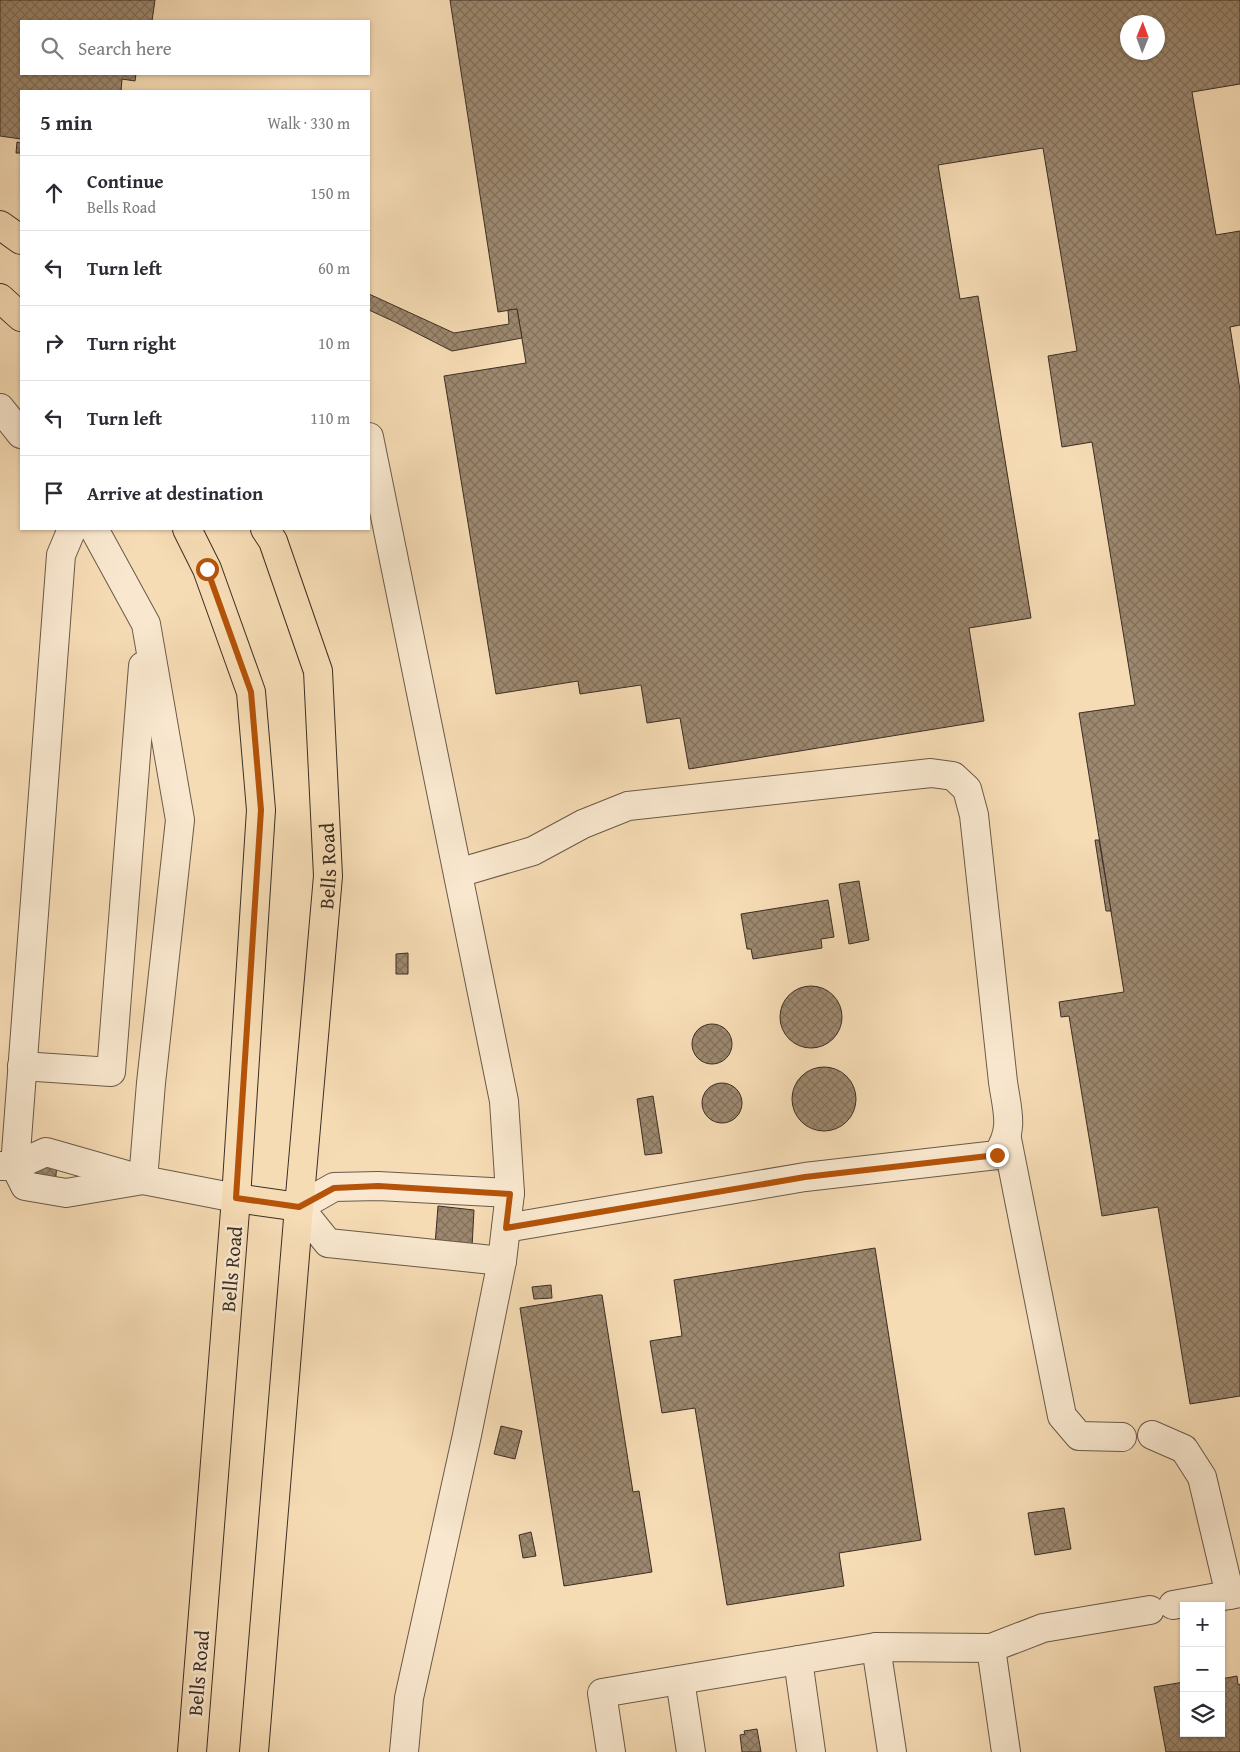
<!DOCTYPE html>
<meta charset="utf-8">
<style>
:root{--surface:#fff;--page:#f7f7f7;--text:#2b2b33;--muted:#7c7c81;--line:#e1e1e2}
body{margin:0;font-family:"Gentium Book Plus",serif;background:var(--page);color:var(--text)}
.controls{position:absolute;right:15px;bottom:15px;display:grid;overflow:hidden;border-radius:0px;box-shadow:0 1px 4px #0004}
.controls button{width:45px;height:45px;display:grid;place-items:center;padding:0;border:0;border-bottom:1px solid var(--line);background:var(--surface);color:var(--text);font:25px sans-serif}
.compass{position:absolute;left:1120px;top:15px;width:45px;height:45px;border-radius:50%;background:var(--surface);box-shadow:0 1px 4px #0004;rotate:1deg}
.stop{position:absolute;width:15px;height:15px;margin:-11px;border:4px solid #b45309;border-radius:50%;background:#fff}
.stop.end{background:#b45309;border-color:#fff;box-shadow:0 1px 5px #0008}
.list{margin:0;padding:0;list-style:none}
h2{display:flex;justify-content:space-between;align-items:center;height:65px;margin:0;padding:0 20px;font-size:21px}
h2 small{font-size:16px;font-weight:400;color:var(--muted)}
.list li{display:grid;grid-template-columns:32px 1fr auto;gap:15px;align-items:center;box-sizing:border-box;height:75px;padding:0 20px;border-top:1px solid var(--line)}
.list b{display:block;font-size:19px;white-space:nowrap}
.list p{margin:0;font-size:16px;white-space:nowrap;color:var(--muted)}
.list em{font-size:16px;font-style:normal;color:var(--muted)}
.icon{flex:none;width:28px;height:28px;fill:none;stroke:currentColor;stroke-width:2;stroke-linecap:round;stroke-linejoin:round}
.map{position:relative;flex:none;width:1240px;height:1752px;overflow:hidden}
.search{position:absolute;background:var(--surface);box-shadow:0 1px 4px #0004;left:20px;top:20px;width:350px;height:55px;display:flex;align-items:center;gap:12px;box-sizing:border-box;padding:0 18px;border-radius:0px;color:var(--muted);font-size:19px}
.panel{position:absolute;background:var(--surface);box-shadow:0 1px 4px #0004;left:20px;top:90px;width:350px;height:440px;border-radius:0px}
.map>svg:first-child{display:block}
.building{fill:url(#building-cross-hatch);stroke:#3c2e24;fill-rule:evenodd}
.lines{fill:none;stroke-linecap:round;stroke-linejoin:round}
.minor-casing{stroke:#6a5a48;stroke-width:30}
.major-casing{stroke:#3c2e24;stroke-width:30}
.minor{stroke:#f9e8cf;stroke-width:28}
.major{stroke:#f6dcb5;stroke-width:28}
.route{stroke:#b45309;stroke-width:6}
.labels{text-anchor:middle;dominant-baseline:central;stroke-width:5;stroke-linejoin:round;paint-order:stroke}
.street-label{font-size:20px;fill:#3c2e24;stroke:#f9e8cf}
</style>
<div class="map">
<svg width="1240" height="1752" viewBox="0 0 1240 1752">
<defs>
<pattern id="building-cross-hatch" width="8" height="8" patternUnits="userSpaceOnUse" patternTransform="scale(1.25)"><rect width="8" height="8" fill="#9d886f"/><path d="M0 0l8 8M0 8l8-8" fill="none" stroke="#81705b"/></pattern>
</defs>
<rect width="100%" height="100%" fill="#f6dcb5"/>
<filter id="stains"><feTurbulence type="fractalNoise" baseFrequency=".004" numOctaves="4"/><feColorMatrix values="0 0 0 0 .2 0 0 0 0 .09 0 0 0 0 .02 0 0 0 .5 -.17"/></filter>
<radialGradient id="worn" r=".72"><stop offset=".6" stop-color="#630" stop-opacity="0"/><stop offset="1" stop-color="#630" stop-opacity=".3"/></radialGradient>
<!-- building -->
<g class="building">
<polygon points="0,0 155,0 152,21 21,21 21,74 136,74 135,81 122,79 121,91 21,91 21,139 0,136"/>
<path d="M450,0H1240V84L1192,92L1216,235L1240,231V325L1230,327L1240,390V1396L1190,1404L1158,1207L1102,1216L1069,1016L1061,1017L1059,1002L1124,992L1079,713L1135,705L1092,442L1062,447L1048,356L1077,351L1043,148L938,165L960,299L978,296L1031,618L969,628L984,721L689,769L680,718L647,723L641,685L580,694L578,681L496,694L444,376L526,363L517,309L498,312ZM1128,22H1158V52H1128Z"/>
<polygon points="17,142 21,143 21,153 16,153"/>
<polygon points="369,294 454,333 509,324 508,310 517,309 522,338 452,351 395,322 369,310"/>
<polygon points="1095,840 1099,840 1111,911 1106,911"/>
<polygon points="859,881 869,940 849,944 839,884"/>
<polygon points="828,900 834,937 821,939 822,948 753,959 751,949 747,949 741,914"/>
<polygon points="408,953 408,974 396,974 396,954"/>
<circle cx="811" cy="1017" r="31"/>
<circle cx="712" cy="1044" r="20"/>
<circle cx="824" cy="1099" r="32"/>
<circle cx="722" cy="1103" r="20"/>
<polygon points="653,1096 662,1153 645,1155 637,1099"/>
<polygon points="33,1162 57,1164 55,1186 31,1184"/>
<polygon points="438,1206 474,1210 472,1247 435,1245"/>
<polygon points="875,1248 921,1540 839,1553 844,1586 727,1605 695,1408 662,1413 650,1341 682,1336 674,1280"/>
<polygon points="551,1285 552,1298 534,1299 532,1287"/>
<polygon points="598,1295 602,1295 633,1492 639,1491 652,1572 564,1586 520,1308"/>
<polygon points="501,1426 522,1431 515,1459 494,1454"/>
<polygon points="1064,1508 1071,1549 1035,1555 1028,1513"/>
<polygon points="531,1532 536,1556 523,1558 519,1535"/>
<polygon points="1237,1676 1238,1685 1240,1684 1240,1752 1166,1752 1154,1687 1184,1682 1184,1733 1221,1733 1221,1679"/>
<polygon points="757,1729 761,1752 742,1752 740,1735 745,1734 744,1731"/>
</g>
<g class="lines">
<!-- minor casing -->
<g class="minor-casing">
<g id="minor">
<polyline points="0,408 21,434"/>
<polyline points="369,437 504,1101 510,1193 502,1261 467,1435 409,1698 404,1752"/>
<polyline points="72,529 61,555 15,1166 25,1186 66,1193 143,1180"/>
<polyline points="94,529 146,624 180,820 151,1083 143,1180 236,1198"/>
<path d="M458,873L533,851L583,824L628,806L931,773L953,776L967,789L974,815L1003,1082C1007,1111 1015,1129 997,1155L805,1177L506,1228"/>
<polyline points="22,1066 111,1072 143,666"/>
<polyline points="1007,1139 1062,1416 1079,1436 1122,1437"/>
<polyline points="0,1166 15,1166 46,1152 137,1178"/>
<polyline points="502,1261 328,1243 299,1207 334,1187 378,1186 510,1193"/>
<polyline points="1152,1435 1184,1449 1202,1477 1230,1595"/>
<polyline points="1173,1605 1240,1593"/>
<polyline points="876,1647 892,1752"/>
<polyline points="991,1648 1043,1628 1150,1610"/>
<polyline points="798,1660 811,1752"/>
<polyline points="680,1680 691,1752"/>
<polyline points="611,1752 602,1693 876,1647 991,1648 1006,1752"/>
</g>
</g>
<!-- major casing -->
<g class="major-casing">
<g id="major">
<polyline points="0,225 21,240"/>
<polyline points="0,298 21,317"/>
<polyline points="187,529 207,569 251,692 261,810 236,1198 192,1752"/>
<polyline points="236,1198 299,1207"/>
<path id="s1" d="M254,1752L299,1207L328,876L318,671L273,541L265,529"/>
</g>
</g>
<!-- minor -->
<use href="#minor" class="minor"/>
<!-- major -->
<use href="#major" class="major"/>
</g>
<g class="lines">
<!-- route -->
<polyline class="route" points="207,569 251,692 261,810 236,1198 299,1207 334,1188 378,1186 510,1194 506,1228 805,1177 997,1155"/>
</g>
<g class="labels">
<!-- street labels -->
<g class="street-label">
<text stroke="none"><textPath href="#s1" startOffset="889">Bells Road</textPath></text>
<text transform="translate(231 1269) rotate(-85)">Bells Road</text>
<text transform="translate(198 1673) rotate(-85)">Bells Road</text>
</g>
</g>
<rect width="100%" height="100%" filter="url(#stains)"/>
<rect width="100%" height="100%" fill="url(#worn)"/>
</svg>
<div class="controls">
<button>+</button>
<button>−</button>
<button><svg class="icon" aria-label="layers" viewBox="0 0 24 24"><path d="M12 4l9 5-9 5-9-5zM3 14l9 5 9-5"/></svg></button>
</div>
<svg class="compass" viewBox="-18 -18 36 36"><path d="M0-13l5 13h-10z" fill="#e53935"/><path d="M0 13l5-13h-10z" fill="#7c7c81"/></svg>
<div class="stop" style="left:207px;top:569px"></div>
<div class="stop end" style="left:997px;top:1155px"></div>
<div class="search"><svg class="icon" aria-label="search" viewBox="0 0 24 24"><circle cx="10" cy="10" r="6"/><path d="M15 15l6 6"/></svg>Search here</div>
<section class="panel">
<h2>5 min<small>Walk · 330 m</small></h2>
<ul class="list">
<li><svg class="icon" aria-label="ahead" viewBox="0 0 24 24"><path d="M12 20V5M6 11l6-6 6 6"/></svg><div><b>Continue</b><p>Bells Road</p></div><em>150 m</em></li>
<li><svg class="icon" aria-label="left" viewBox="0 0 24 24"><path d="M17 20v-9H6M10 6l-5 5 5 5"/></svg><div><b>Turn left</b></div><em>60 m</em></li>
<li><svg class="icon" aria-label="right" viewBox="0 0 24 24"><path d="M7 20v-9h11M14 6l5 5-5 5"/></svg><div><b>Turn right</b></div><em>10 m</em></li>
<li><svg class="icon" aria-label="left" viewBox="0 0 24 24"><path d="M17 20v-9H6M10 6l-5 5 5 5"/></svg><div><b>Turn left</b></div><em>110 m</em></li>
<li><svg class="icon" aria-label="arrive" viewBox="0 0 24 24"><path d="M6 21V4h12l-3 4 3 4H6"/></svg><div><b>Arrive at destination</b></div></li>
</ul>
</section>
</div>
